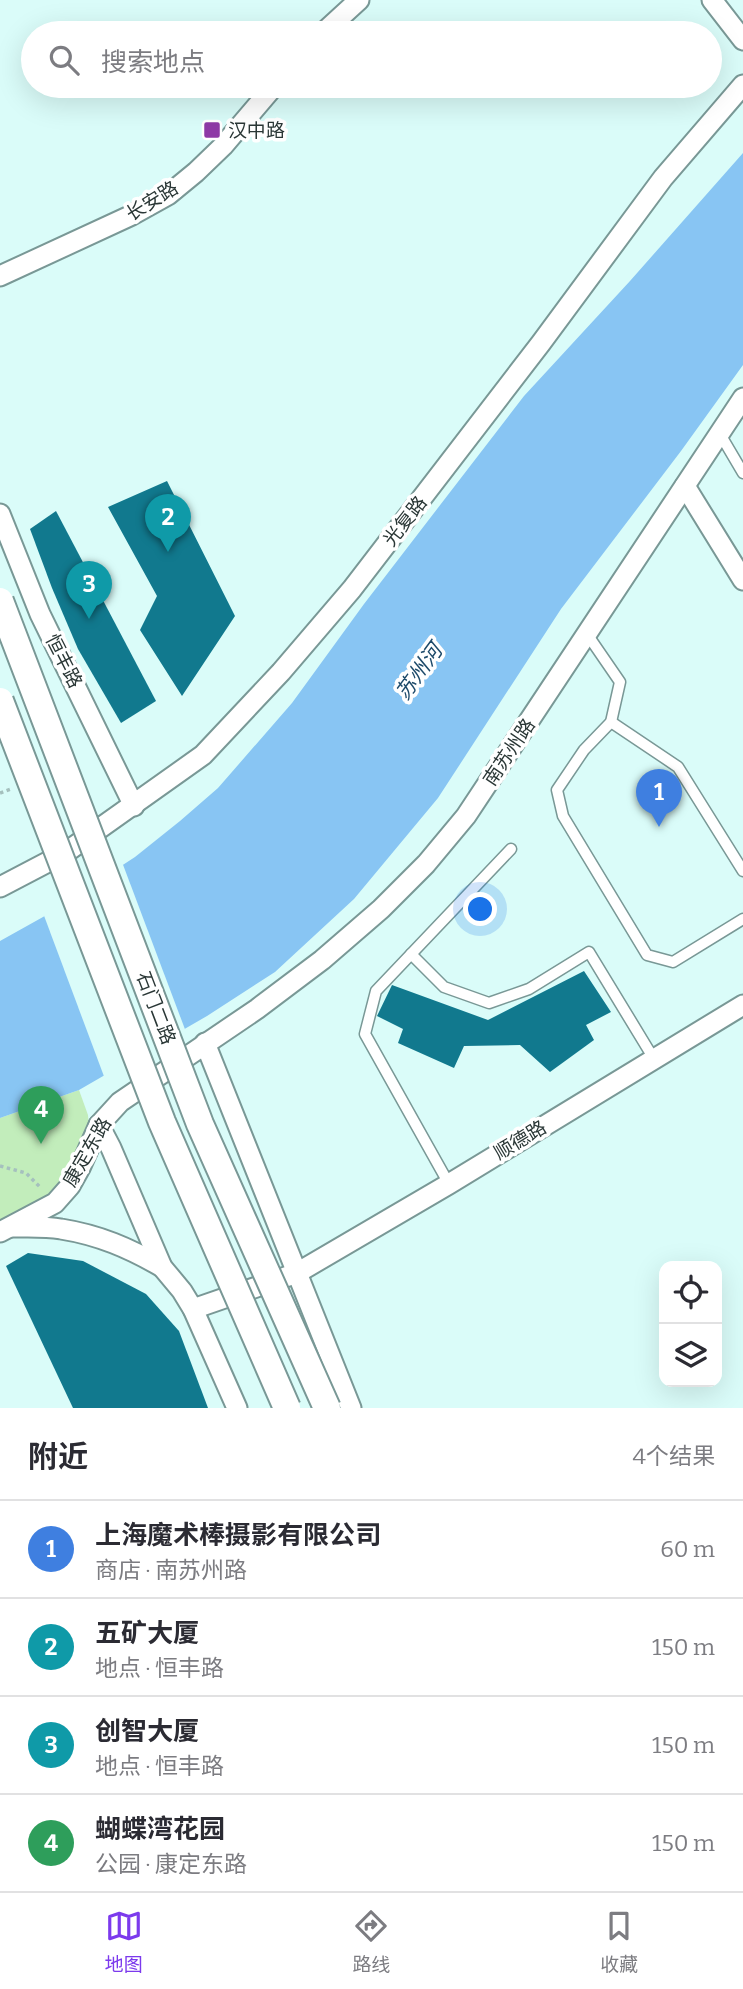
<!DOCTYPE html>
<html lang="zh">
<meta charset="utf-8">
<style>
:root{--surface:#fff;--page:#f7f7f7;--text:#2b2b33;--muted:#7c7c81;--line:#e1e1e2;--accent:#7c3aed}
body{margin:0;font-family:Bitter,"Noto Sans SC",serif;background:var(--page);color:var(--text)}
.controls{position:absolute;right:21px;bottom:21px;display:grid;overflow:hidden;border-radius:14px;box-shadow:0 7px 28px #0002}
.controls button{width:63px;height:63px;display:grid;place-items:center;padding:0;border:0;border-bottom:2px solid var(--line);background:var(--surface);color:var(--text);font:35px sans-serif}
.you{position:absolute;left:481px;top:910px;width:24px;height:24px;margin:-18px;border:5px solid #fff;border-radius:50%;background:#1a73e8;box-shadow:0 0 0 10px #1a73e833}
.badge{display:grid;place-items:center;width:46px;height:46px;border-radius:50%;background:var(--accent);color:#fff;font-size:23px;font-weight:700}
.pin{position:absolute;translate:-50% -58px;filter:drop-shadow(0 2px 4px #0008)}
.pin::after{content:'';position:absolute;top:37px;width:24px;height:21px;background:inherit;clip-path:polygon(0 0,100% 0,50% 100%)}
.list{margin:0;padding:0;list-style:none}
h2{display:flex;justify-content:space-between;align-items:center;height:91px;margin:0;padding:0 28px;font-size:30px}
h2 small{font-size:23px;font-weight:400;color:var(--muted)}
.list li{display:grid;grid-template-columns:46px 1fr auto;gap:21px;align-items:center;box-sizing:border-box;height:98px;padding:0 28px;border-top:2px solid var(--line)}
.list b{display:block;font-size:26px;white-space:nowrap}
.list p{margin:0;font-size:23px;white-space:nowrap;color:var(--muted)}
.list em{font-size:23px;font-style:normal;color:var(--muted)}
.icon{flex:none;width:38px;height:38px;fill:none;stroke:currentColor;stroke-width:2;stroke-linecap:round;stroke-linejoin:round}
.map{position:relative;flex:none;width:743px;height:1408px;overflow:hidden}
.search{position:absolute;background:var(--surface);box-shadow:0 7px 28px #0002;left:21px;right:21px;top:21px;height:77px;display:flex;align-items:center;gap:18px;box-sizing:border-box;padding:0 24px;border-radius:38px;color:var(--muted);font-size:26px}
.sheet{height:483px;background:var(--surface)}
nav{display:flex;justify-content:space-around;align-items:center;box-sizing:border-box;height:98px;border-top:2px solid var(--line);background:var(--surface);font-size:19px;color:var(--muted)}
nav a{display:grid;justify-items:center;gap:4px}
nav .on{color:var(--accent)}
.map>svg:first-child{display:block}
.green{fill:#c2edbb}
.water{fill:#88c5f3}
.pier{fill:#dafcf9}
.building{fill:#11798e}
.lines{fill:none;stroke-linecap:round;stroke-linejoin:round}
.lane-casing{stroke:#799896;stroke-width:13}
.street-casing{stroke:#799896;stroke-width:23}
.path{stroke:#a5c0be;stroke-width:3.5;stroke-dasharray:3.5 3.5;stroke-linecap:butt}
.lane{stroke:#fff;stroke-width:10}
.street{stroke:#fff;stroke-width:19}
.secondary-bridge-casing{stroke:#799896;stroke-width:30;stroke-linecap:butt}
.secondary-bridge{stroke:#fff;stroke-width:26}
.poi-dot{fill:#8e39a6;stroke:#fff;stroke-width:2.5}
.labels{text-anchor:middle;dominant-baseline:central;stroke-width:7;stroke-linejoin:round;paint-order:stroke}
.poi-label{font-size:19px;fill:#2a3736;stroke:#fff;text-anchor:start}
.street-label{font-size:19px;fill:#2a3736;stroke:#fff}
.water-label{font-size:21px;font-style:italic;fill:#1d4a6a;stroke:#fff}
</style>
<div class="map">
<svg width="743" height="1408" viewBox="0 0 743 1408">
<rect width="100%" height="100%" fill="#dafcf9"/>
<!-- green -->
<polygon class="green" points="79,1090 88,1115 89,1126 75,1163 52,1195 0,1224 0,1118"/>
<!-- water -->
<polygon class="water" points="743,153 743,365 681,451 561,609 438,798 354,899 275,972 207,1016 79,1090 0,1118 0,941 43,917 135,857 180,821 218,788 292,703 364,604 524,396 630,281"/>
<!-- pier -->
<polygon class="pier" points="122,862 186,1032 105,1079 43,913"/>
<!-- building -->
<g class="building">
<polygon points="167,481 235,616 182,696 140,630 157,596 108,507"/>
<polygon points="56,511 156,701 121,723 78,649 52,588 30,529"/>
<polygon points="584,971 611,1012 586,1025 594,1040 550,1072 520,1045 464,1046 454,1068 398,1043 403,1029 377,1016 392,985 488,1020"/>
<polygon points="28,1253 83,1261 146,1294 179,1331 208,1408 73,1408 6,1266"/>
</g>
<g class="lines">
<!-- lane casing -->
<g class="lane-casing">
<g id="lane">
<polyline points="720,434 743,473"/>
<polyline points="587,634 620,682 611,722 584,750 557,790 563,816 647,955 673,962 743,919"/>
<polyline points="611,722 678,767 743,871"/>
<polyline points="411,954 444,987 489,1003 529,989 589,952 654,1059"/>
<polyline points="449,1184 365,1034 376,991 511,849"/>
</g>
</g>
<!-- street casing -->
<g class="street-casing">
<g id="street">
<polyline points="712,0 743,40"/>
<polyline points="323,33 359,0"/>
<polyline points="0,276 132,215 168,195 196,172 223,146 274,86"/>
<polyline points="685,486 743,580"/>
<polyline points="0,514 40,614 134,806"/>
<polyline points="0,887 65,853 203,755 281,672 352,589 541,343 663,178 743,85"/>
<polyline points="205,1043 351,1408"/>
<polyline points="99,1125 111,1148 162,1267 182,1291 193,1309 237,1408"/>
<path d="M12,1227C28,1227 45,1226 61,1229C99,1235 129,1248 162,1267"/>
<polyline points="0,1232 55,1203 70,1186 80,1168 99,1125 120,1102 257,1009 322,960 381,909 426,864 466,816 743,398"/>
<polyline points="193,1309 297,1273 449,1184 743,1005"/>
</g>
</g>
<!-- path -->
<g class="path">
<polyline points="0,793 11,789"/>
<polyline points="0,1166 26,1173 40,1187"/>
</g>
<!-- lane -->
<use href="#lane" class="lane"/>
<!-- street -->
<use href="#street" class="street"/>
<!-- secondary-bridge casing -->
<g class="secondary-bridge-casing">
<g id="secondary-bridge">
<polyline points="0,601 200,1124 327,1408"/>
<polyline points="0,701 162,1122 287,1408"/>
</g>
</g>
<!-- secondary-bridge -->
<use href="#secondary-bridge" class="secondary-bridge"/>
</g>
<!-- markers -->
<rect class="poi-dot" x="203" y="121" width="18" height="18" rx="3.5"/>
<g class="labels">
<!-- poi labels -->
<g class="poi-label">
<text x="228" y="130">汉中路</text>
</g>
<!-- street labels -->
<g class="street-label">
<text transform="translate(152 201) rotate(-32)">长安路</text>
<text transform="translate(405 521) rotate(-52)">光复路</text>
<text transform="translate(64 661) rotate(63)">恒丰路</text>
<text transform="translate(509 752) rotate(-56)">南苏州路</text>
<text transform="translate(156 1008) rotate(69)">石门二路</text>
<text transform="translate(520 1140) rotate(-31)">顺德路</text>
<text transform="translate(87 1152) rotate(-60)">康定东路</text>
</g>
<!-- water labels -->
<g class="water-label">
<text transform="translate(419 672) rotate(-54)">苏州河</text>
</g>
</g>
</svg>
<div class="controls">
<button><svg class="icon" aria-label="locate" viewBox="0 0 24 24"><circle cx="12" cy="12" r="6"/><path d="M12 2v4M12 18v4M2 12h4M18 12h4"/></svg></button>
<button><svg class="icon" aria-label="layers" viewBox="0 0 24 24"><path d="M12 4l9 5-9 5-9-5zM3 14l9 5 9-5"/></svg></button>
</div>
<div class="you"></div>
<div class="pin badge" style="left:659px;top:827px;background:#3f7fe0">1</div>
<div class="pin badge" style="left:168px;top:552px;background:#0f9aa8">2</div>
<div class="pin badge" style="left:89px;top:619px;background:#0f9aa8">3</div>
<div class="pin badge" style="left:41px;top:1144px;background:#2e9e5b">4</div>
<div class="search"><svg class="icon" aria-label="search" viewBox="0 0 24 24"><circle cx="10" cy="10" r="6"/><path d="M15 15l6 6"/></svg>搜索地点</div>
</div>
<section class="sheet">
<h2>附近<small>4个结果</small></h2>
<ul class="list">
<li><span class="badge" style="background:#3f7fe0">1</span><div><b>上海魔术棒摄影有限公司</b><p>商店 · 南苏州路</p></div><em>60 m</em></li>
<li><span class="badge" style="background:#0f9aa8">2</span><div><b>五矿大厦</b><p>地点 · 恒丰路</p></div><em>150 m</em></li>
<li><span class="badge" style="background:#0f9aa8">3</span><div><b>创智大厦</b><p>地点 · 恒丰路</p></div><em>150 m</em></li>
<li><span class="badge" style="background:#2e9e5b">4</span><div><b>蝴蝶湾花园</b><p>公园 · 康定东路</p></div><em>150 m</em></li>
</ul>
</section>
<nav>
<a class="on"><svg class="icon" aria-label="map" viewBox="0 0 24 24"><path d="M3 6l6-2 6 2 6-2v14l-6 2-6-2-6 2zM9 4v14M15 6v14"/></svg>地图</a>
<a><svg class="icon" aria-label="directions" viewBox="0 0 24 24"><path d="M12 3l9 9-9 9-9-9zM9 14v-3h6M13 9l2 2-2 2"/></svg>路线</a>
<a><svg class="icon" aria-label="saved" viewBox="0 0 24 24"><path d="M7 4h10v16l-5-4-5 4z"/></svg>收藏</a>
</nav>
